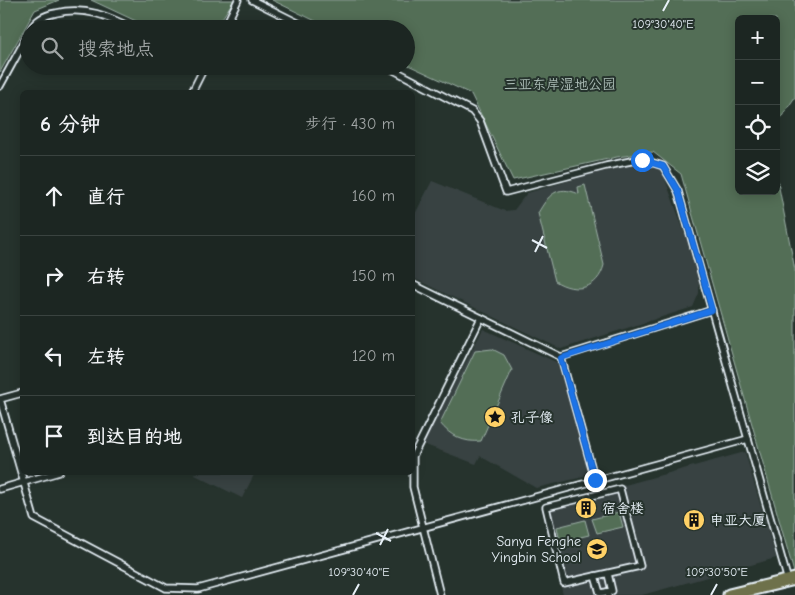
<!DOCTYPE html>
<html lang="zh">
<meta charset="utf-8">
<style>
:root{--surface:#1c2622;--page:#252e2a;--text:#f1f3f6;--muted:#a0a5a5;--line:#3a4340}
body{margin:0;font-family:"Comic Neue","LXGW WenKai TC",sans-serif;background:var(--page);color:var(--text)}
.controls{position:absolute;right:15px;top:15px;display:grid;overflow:hidden;border-radius:8px;box-shadow:0 2px 12px #0003}
.controls button{width:45px;height:45px;display:grid;place-items:center;padding:0;border:0;border-bottom:1px solid var(--line);background:var(--surface);color:var(--text);font:25px sans-serif}
.stop{position:absolute;width:15px;height:15px;margin:-11px;border:4px solid #1a73e8;border-radius:50%;background:#fff}
.stop.end{background:#1a73e8;border-color:#fff;box-shadow:0 1px 5px #0008}
.list{margin:0;padding:0;list-style:none}
h2{display:flex;justify-content:space-between;align-items:center;height:65px;margin:0;padding:0 20px;font-size:21px}
h2 small{font-size:16px;font-weight:400;color:var(--muted)}
.list li{display:grid;grid-template-columns:32px 1fr auto;gap:15px;align-items:center;box-sizing:border-box;height:80px;padding:0 20px;border-top:1px solid var(--line)}
.list b{display:block;font-size:19px;white-space:nowrap}
.list em{font-size:16px;font-style:normal;color:var(--muted)}
.icon{flex:none;width:28px;height:28px;fill:none;stroke:currentColor;stroke-width:2;stroke-linecap:round;stroke-linejoin:round}
.map{position:relative;flex:none;width:795px;height:595px;overflow:hidden}
.search{position:absolute;background:var(--surface);box-shadow:0 2px 12px #0003;left:20px;top:20px;width:395px;height:55px;display:flex;align-items:center;gap:12px;box-sizing:border-box;padding:0 18px;border-radius:28px;color:var(--muted);font-size:19px}
.panel{position:absolute;background:var(--surface);box-shadow:0 2px 12px #0003;left:20px;top:90px;width:395px;height:385px;border-radius:8px}
.map>svg:first-child{display:block}
.built{fill:#394343}
.green{fill:#526e56;stroke:#9db0a7}
.lines{fill:none;stroke-linecap:round;stroke-linejoin:round}
.street-casing{stroke:#e8f1f8;stroke-width:9}
.highway-casing{stroke:#e8f1f8;stroke-width:15}
.street{stroke:#26332d;stroke-width:5.5}
.highway{stroke:#6e714b;stroke-width:11}
.route{stroke:#1a73e8;stroke-width:6}
.ticks{fill:none;stroke:#e8f1f8;stroke-width:2}
.labels{text-anchor:middle;dominant-baseline:central;stroke-width:4;stroke-linejoin:round;paint-order:stroke}
.park-label{font-size:14px;fill:#acbdb7;stroke:#26332d}
.poi-label{font-size:14px;fill:#e8f1f8;stroke:#26332d;text-anchor:start}
.ticks-label{font-size:12px;text-anchor:middle;fill:#e8f1f8;stroke:#26332d;stroke-width:4;stroke-linejoin:round;paint-order:stroke}
</style>
<div class="map">
<svg width="795" height="595" viewBox="0 0 795 595">
<rect width="100%" height="100%" fill="#26332d"/>
<filter id="ink" filterUnits="userSpaceOnUse"><feTurbulence type="fractalNoise" baseFrequency=".02" numOctaves="2"/><feDisplacementMap in="SourceGraphic" scale="10" xChannelSelector="R" yChannelSelector="G"/><feConvolveMatrix kernelMatrix="1 2 1 2 8 2 1 2 1" color-interpolation-filters="sRGB"/></filter>
<g filter="url(#ink)">
<!-- built -->
<g class="built">
<polygon points="633,165 661,168 699,272 699,293 693,307 561,349 413,278 412,220 432,181 505,211 514,210 527,193 592,174"/>
<polygon points="483,329 558,363 586,463 587,472 583,477 536,488 480,456 476,464 423,444"/>
<polygon points="745,452 776,558 642,595 563,595 541,506 625,485"/>
<polygon points="191,473 255,473 242,498"/>
</g>
<!-- green -->
<g class="green">
<polygon points="0,0 59,0 35,10 0,72"/>
<polygon points="91,0 234,0 215,29 153,29"/>
<polygon points="272,0 795,0 795,97 776,125 776,19 739,19 739,191 776,191 776,172 795,270 795,576 681,174 653,152 617,157 513,180 471,94 406,64 406,29 332,29"/>
<path d="M585,185L604,265C598,289 576,294 555,281L538,213C548,196 556,184 579,194L578,187Z"/>
<path d="M492,349L504,355L512,370L481,441C464,443 450,436 440,423L475,351Z"/>
<polygon points="619,512 623,527 597,533 592,519"/>
<polygon points="585,520 589,535 560,542 557,527"/>
</g>
<g class="lines">
<!-- street casing -->
<g class="street-casing">
<g id="street">
<polyline points="252,0 310,29"/>
<path d="M31,29C36,19 45,15 56,13C85,6 108,16 134,29"/>
<polyline points="224,29 238,0"/>
<polyline points="386,66 472,111 480,121 506,192 606,166 641,159 663,166 678,191 788,581"/>
<polyline points="0,86 29,33"/>
<polyline points="192,92 205,66"/>
<polyline points="412,284 561,357 712,310"/>
<polyline points="561,357 595,480"/>
<polyline points="22,393 0,399 34,518 166,588 198,589 748,439"/>
<polyline points="0,489 59,472"/>
<polygon points="620,489 640,566 564,583 546,507"/>
<polyline points="608,574 612,591 607,592 608,595"/>
<polyline points="595,576 600,593 607,592"/>
<polyline points="440,595 413,487 413,456 481,318"/>
</g>
</g>
<!-- highway casing -->
<g class="highway-casing">
<polyline id="highway" points="729,595 795,579"/>
</g>
<!-- street -->
<use href="#street" class="street"/>
<!-- highway -->
<use href="#highway" class="highway"/>
</g>
</g>
<g class="lines" filter="url(#ink)">
<!-- route -->
<polyline class="route" points="595,480 561,358 712,310 678,191 663,166 642,160"/>
</g>
<!-- ticks -->
<path class="ticks" d="M663,11L669,0M532,240L547,248M535,252L543,236M376,533L391,541M380,545L388,529M353,595L359,584M711,595L717,584"/>
<!-- icons -->
<defs>
<g id="sight-disc" transform="scale(1.125)"><circle r="9.5" fill="#ffd166" stroke="#26332d"/><path d="M0-6L1.8-2.2L6-1.7L2.9 1.2L3.7 5.4L0 3.3L-3.7 5.4L-2.9 1.2L-6-1.7L-1.8-2.2Z" fill="#111"/></g>
<g id="building-disc" transform="scale(1.125)"><circle r="9.5" fill="#ffd166" stroke="#26332d"/><path d="M-4-6H4V6H1V3H-1V6H-4ZM-2.5-4.3h1.7v1.8h-1.7ZM.8-4.3h1.7v1.8H.8ZM-2.5-1h1.7V.8h-1.7ZM.8-1h1.7V.8H.8Z" fill="#111"/></g>
<g id="school-disc" transform="scale(1.125)"><circle r="9.5" fill="#ffd166" stroke="#26332d"/><path d="M0-5L7-2L0 1L-7-2ZM-4 1L0 2.5L4 1V4Q0 6-4 4Z" fill="#111"/></g>
</defs>
<g fill-rule="evenodd">
<use href="#sight-disc" x="495" y="417"/>
<use href="#building-disc" x="586" y="508"/>
<use href="#building-disc" x="694" y="520"/>
<use href="#school-disc" x="597" y="549"/>
</g>
<g class="labels">
<!-- park labels -->
<g class="park-label">
<text x="560" y="84">三亚东岸湿地公园</text>
</g>
<!-- poi labels -->
<g class="poi-label">
<text x="511" y="417">孔子像</text>
<text x="602" y="508">宿舍楼</text>
<text x="710" y="520">申亚大厦</text>
<text x="581" y="541" text-anchor="end">Sanya Fenghe<tspan x="581" dy="16">Yingbin School</tspan></text>
</g>
</g>
<g class="ticks-label">
<text x="663" y="28">109°30'40"E</text>
<text x="359" y="576">109°30'40"E</text>
<text x="717" y="576">109°30'50"E</text>
</g>
</svg>
<div class="controls">
<button>+</button>
<button>−</button>
<button><svg class="icon" aria-label="locate" viewBox="0 0 24 24"><circle cx="12" cy="12" r="6"/><path d="M12 2v4M12 18v4M2 12h4M18 12h4"/></svg></button>
<button><svg class="icon" aria-label="layers" viewBox="0 0 24 24"><path d="M12 4l9 5-9 5-9-5zM3 14l9 5 9-5"/></svg></button>
</div>
<div class="stop" style="left:642px;top:160px"></div>
<div class="stop end" style="left:595px;top:480px"></div>
<div class="search"><svg class="icon" aria-label="search" viewBox="0 0 24 24"><circle cx="10" cy="10" r="6"/><path d="M15 15l6 6"/></svg>搜索地点</div>
<section class="panel">
<h2>6 分钟<small>步行 · 430 m</small></h2>
<ul class="list">
<li><svg class="icon" aria-label="ahead" viewBox="0 0 24 24"><path d="M12 20V5M6 11l6-6 6 6"/></svg><div><b>直行</b></div><em>160 m</em></li>
<li><svg class="icon" aria-label="right" viewBox="0 0 24 24"><path d="M7 20v-9h11M14 6l5 5-5 5"/></svg><div><b>右转</b></div><em>150 m</em></li>
<li><svg class="icon" aria-label="left" viewBox="0 0 24 24"><path d="M17 20v-9H6M10 6l-5 5 5 5"/></svg><div><b>左转</b></div><em>120 m</em></li>
<li><svg class="icon" aria-label="arrive" viewBox="0 0 24 24"><path d="M6 21V4h12l-3 4 3 4H6"/></svg><div><b>到达目的地</b></div></li>
</ul>
</section>
</div>
